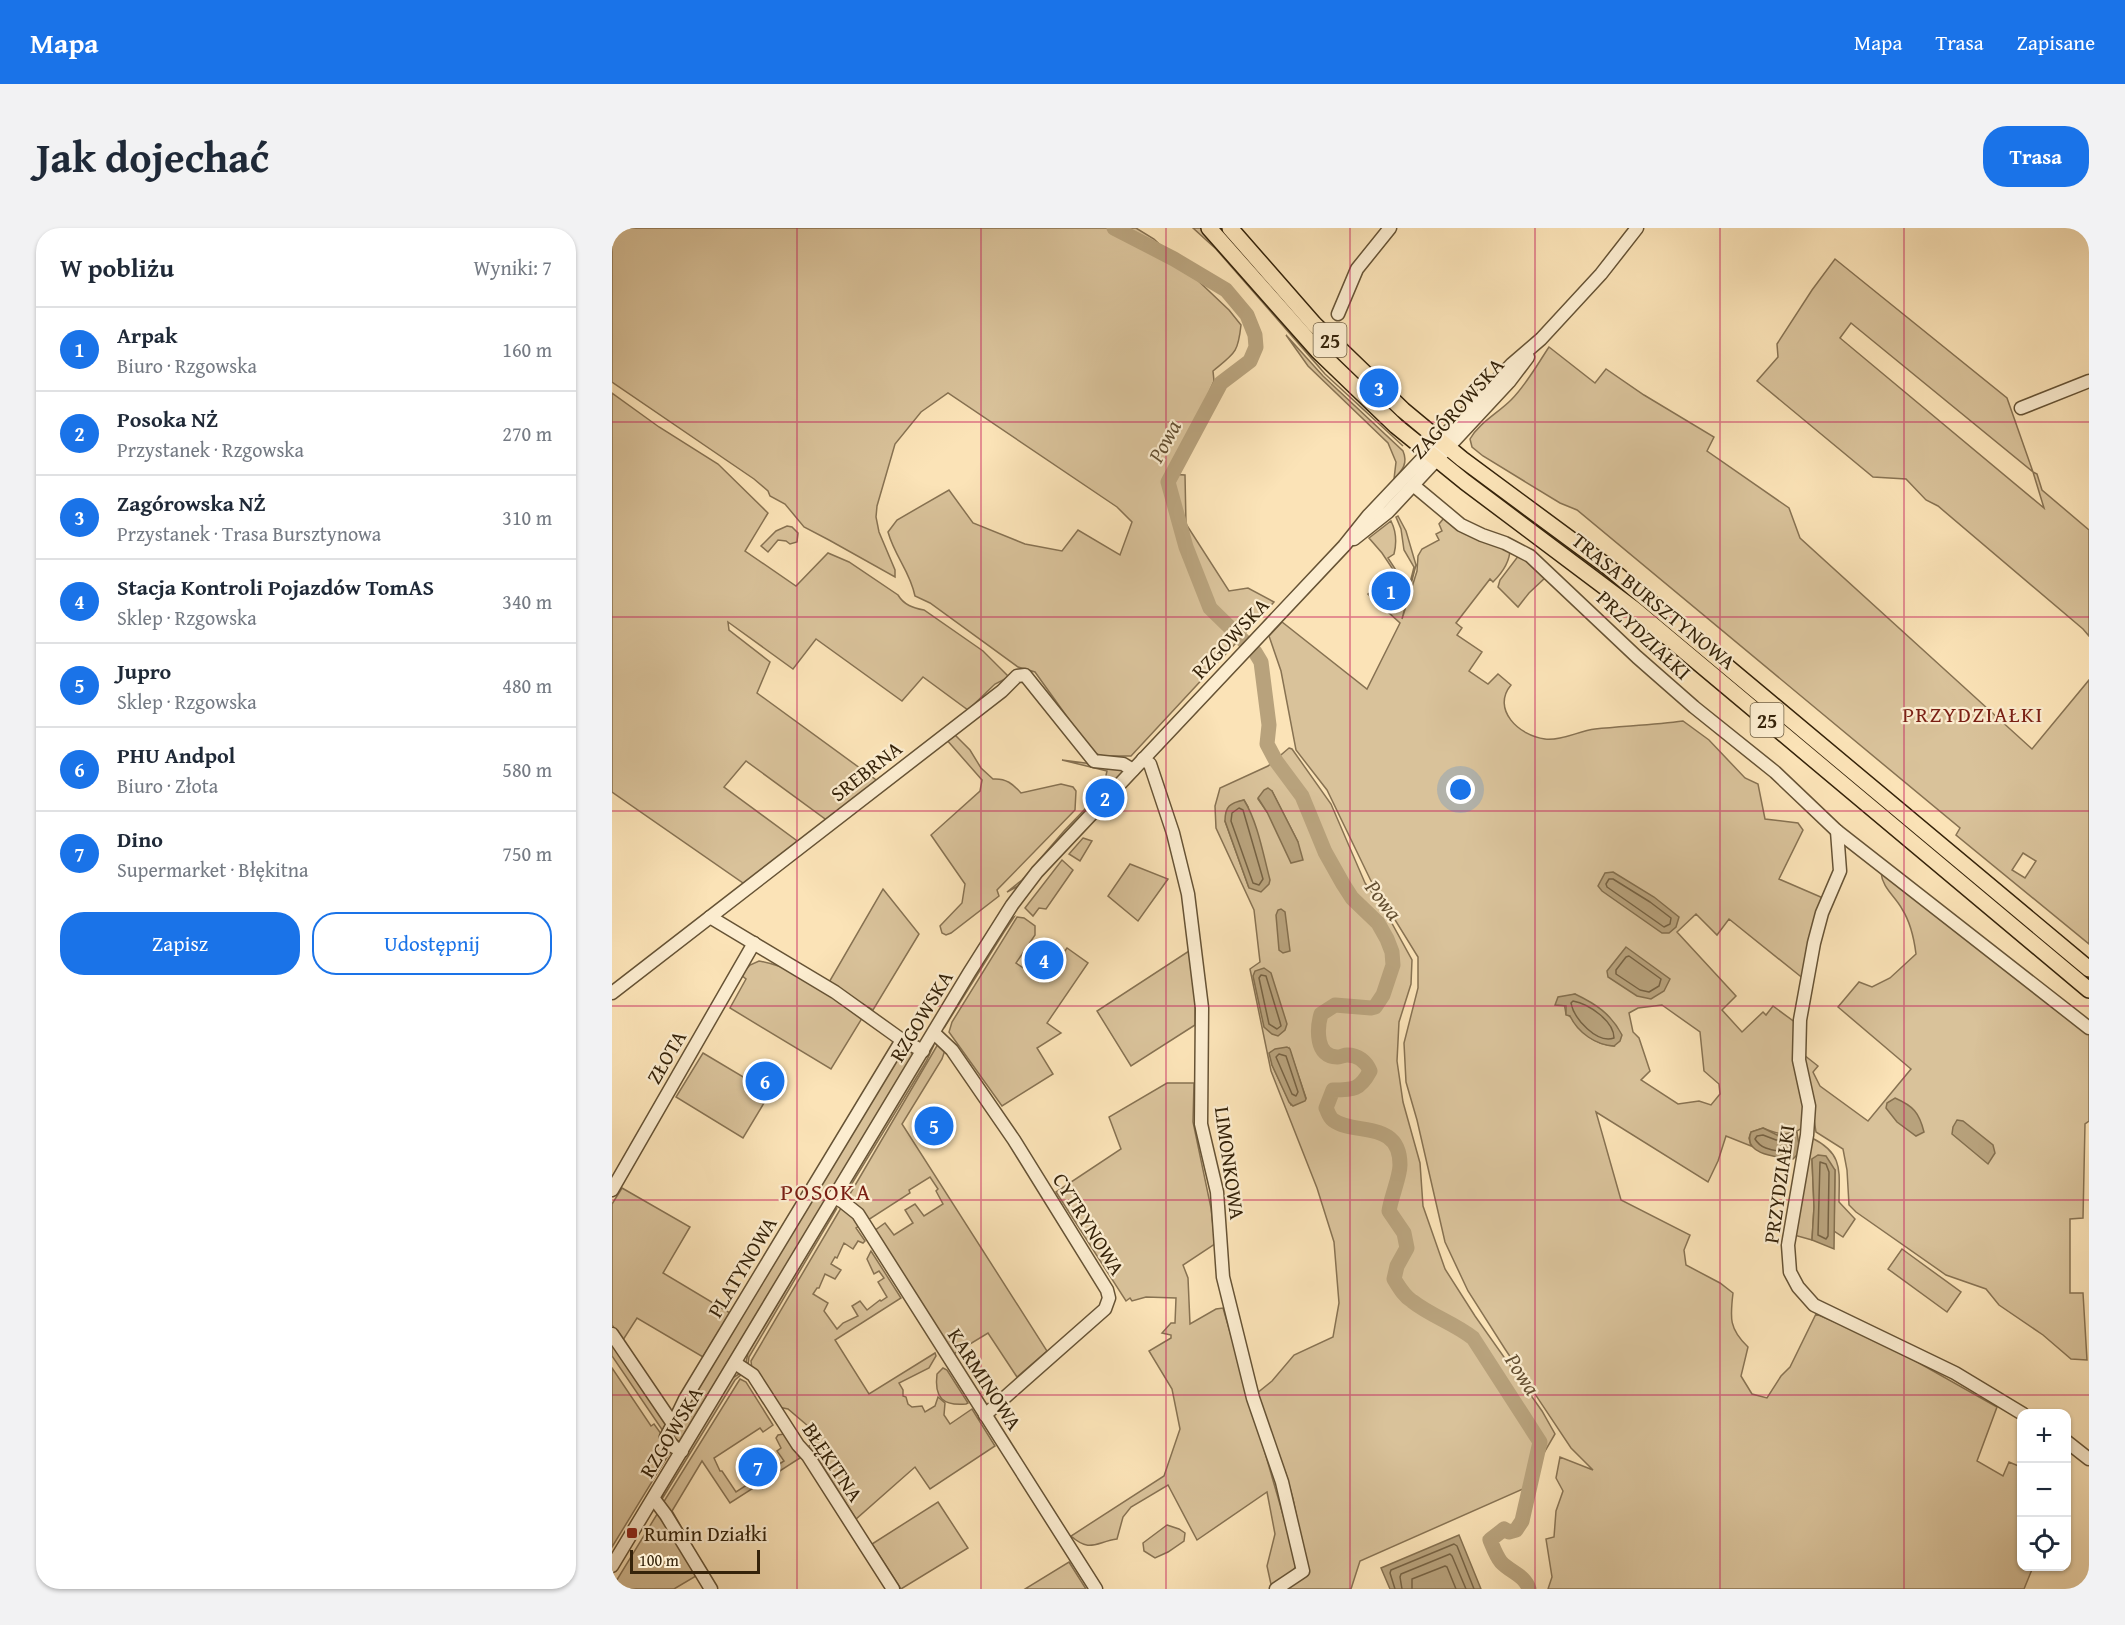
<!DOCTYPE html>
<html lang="pl">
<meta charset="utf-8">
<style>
:root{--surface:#fff;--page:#f2f2f3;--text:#1f2937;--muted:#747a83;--line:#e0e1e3;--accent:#1a73e8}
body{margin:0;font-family:"Gentium Book Plus",serif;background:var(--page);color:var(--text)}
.controls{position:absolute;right:18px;bottom:18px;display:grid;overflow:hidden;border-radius:12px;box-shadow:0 2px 4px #0004}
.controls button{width:54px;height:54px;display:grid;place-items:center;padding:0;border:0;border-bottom:2px solid var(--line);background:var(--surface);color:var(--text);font:30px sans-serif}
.scale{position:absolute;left:18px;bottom:15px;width:130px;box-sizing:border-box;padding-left:6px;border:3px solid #35230a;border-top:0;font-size:16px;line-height:21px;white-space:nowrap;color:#35230a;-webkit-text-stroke:4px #fcedd0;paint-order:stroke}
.you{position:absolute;left:849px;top:562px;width:21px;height:21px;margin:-15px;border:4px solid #fff;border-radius:50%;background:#1a73e8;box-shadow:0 0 0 9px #1a73e833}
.badge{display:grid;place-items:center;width:39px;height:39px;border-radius:50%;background:var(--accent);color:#fff;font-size:20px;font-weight:700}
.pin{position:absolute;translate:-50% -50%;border:3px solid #fff;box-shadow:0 2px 6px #0006}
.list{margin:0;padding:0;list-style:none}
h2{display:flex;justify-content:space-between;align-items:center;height:78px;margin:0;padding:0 24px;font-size:26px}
h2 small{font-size:20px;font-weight:400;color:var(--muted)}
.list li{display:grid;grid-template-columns:39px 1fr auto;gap:18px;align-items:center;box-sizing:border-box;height:84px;padding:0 24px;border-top:2px solid var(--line)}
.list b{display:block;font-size:22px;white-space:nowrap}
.list p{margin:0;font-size:20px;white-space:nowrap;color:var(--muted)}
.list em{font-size:20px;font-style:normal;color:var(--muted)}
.actions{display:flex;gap:12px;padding:18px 24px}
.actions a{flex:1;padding:14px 0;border:2px solid var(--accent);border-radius:24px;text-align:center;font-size:21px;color:var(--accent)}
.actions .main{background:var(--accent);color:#fff}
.icon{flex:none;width:33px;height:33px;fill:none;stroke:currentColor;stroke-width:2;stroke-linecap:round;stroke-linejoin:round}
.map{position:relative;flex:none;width:1477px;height:1361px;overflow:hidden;border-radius:24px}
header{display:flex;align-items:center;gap:36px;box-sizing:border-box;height:84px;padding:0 30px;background:var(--accent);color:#fff}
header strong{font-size:28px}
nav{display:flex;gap:33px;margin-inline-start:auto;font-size:21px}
.intro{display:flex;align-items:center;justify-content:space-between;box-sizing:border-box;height:144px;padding:0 36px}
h1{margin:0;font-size:42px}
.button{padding:15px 27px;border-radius:24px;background:var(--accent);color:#fff;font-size:21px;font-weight:700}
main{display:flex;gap:36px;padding:0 36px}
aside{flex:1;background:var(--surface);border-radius:24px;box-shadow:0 2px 4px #0004}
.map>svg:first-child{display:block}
.green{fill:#d9c29a;stroke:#877252;stroke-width:1.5;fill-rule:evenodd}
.water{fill:#b8a27c;stroke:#846f4e;stroke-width:1.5}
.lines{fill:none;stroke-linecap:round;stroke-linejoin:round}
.shore{stroke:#766243;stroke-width:1.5}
.river{stroke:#b8a27c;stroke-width:15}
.minor-casing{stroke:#665335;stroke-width:15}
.major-casing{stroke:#35230a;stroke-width:18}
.minor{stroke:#fcedd0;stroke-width:12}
.major{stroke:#fbe3b7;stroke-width:15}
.grid{fill:none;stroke:#c2185b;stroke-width:1.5;stroke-opacity:0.55}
.poi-dot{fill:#8f2418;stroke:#fcedd0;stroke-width:2}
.labels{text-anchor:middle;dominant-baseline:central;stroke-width:4.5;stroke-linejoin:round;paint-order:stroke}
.shield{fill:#fcedd0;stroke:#716045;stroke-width:1.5}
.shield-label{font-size:20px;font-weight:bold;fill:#35230a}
.street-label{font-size:21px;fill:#35230a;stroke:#fcedd0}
.poi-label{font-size:21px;fill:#35230a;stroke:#fcedd0;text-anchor:start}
.water-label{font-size:22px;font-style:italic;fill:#634f32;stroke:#fcedd0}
.neighbourhood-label{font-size:22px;letter-spacing:1.5px;fill:#7a1f14;stroke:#fcedd0}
.quarter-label{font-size:24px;letter-spacing:1.5px;fill:#7a1f14;stroke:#fcedd0}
</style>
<header>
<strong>Mapa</strong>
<nav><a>Mapa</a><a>Trasa</a><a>Zapisane</a></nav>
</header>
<div class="intro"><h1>Jak dojechać</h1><a class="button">Trasa</a></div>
<main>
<aside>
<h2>W pobliżu<small>Wyniki: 7</small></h2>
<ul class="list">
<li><span class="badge">1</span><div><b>Arpak</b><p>Biuro · Rzgowska</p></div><em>160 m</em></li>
<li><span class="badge">2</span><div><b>Posoka NŻ</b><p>Przystanek · Rzgowska</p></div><em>270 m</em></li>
<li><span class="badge">3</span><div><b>Zagórowska NŻ</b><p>Przystanek · Trasa Bursztynowa</p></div><em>310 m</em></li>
<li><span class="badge">4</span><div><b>Stacja Kontroli Pojazdów TomAS</b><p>Sklep · Rzgowska</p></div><em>340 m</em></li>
<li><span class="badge">5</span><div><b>Jupro</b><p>Sklep · Rzgowska</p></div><em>480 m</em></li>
<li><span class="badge">6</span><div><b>PHU Andpol</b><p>Biuro · Złota</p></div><em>580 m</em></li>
<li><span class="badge">7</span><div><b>Dino</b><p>Supermarket · Błękitna</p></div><em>750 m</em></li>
</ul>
<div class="actions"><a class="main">Zapisz</a><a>Udostępnij</a></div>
</aside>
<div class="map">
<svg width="1477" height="1361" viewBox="0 0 1477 1361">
<rect width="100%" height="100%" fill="#fbe3b7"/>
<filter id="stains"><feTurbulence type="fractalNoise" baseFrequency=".00333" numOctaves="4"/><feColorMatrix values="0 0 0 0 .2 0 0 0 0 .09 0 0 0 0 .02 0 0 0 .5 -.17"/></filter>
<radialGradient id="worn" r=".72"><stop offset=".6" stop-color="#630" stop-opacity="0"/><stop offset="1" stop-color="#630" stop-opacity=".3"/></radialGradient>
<!-- green -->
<g class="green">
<path d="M0,0H524L542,11L617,82L629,97C626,125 623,125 601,143L602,153L585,191L555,246L573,247L574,296L617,363L636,360L662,374L519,528H492L481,525L423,444L406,439L318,375L303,368C298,343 283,329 276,304L285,292L337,262L361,295L413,316L450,323L466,302L508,327L520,294L505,279L336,165L309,184L283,216L265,278L264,289L267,304L283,342V349L217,312L192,299L173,276L158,268L156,263L142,251L0,154Z"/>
<polygon points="581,0 589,0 713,146 791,218 713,146 604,21"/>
<path d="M1223,31L1395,170L1421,244L1425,246L1430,262L1477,302V408L1471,401L1326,278L1314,272L1294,251L1261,249L1145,153L1166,129L1165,116L1200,62ZM1239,95L1421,244L1432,280L1228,110Z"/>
<path d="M674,107L711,148L791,223C796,235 791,242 782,251L784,234L776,215L696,138Z"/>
<path d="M937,119L983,155L994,141L1032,167L1102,209L1095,223L1177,280L1188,310L1420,521L1477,452V716L1344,607L1348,600L965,282L948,275L871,228L860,219L858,211C867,195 886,185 899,172C914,157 925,137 937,119ZM1411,625L1424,633L1413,650L1400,642Z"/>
<path d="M0,165L47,199L106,236L156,285L133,323L184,358L216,325L237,334L286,367C292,377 301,380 312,382L371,423L397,449L383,456L356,482L311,449L290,473L204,411L181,441L116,394L117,402L158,434L145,465L267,554L216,593L134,533L112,559L188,615L134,657L0,564Z"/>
<path d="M786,288L794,303L804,337L790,391L805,343L806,328L810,321L827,312L824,306L830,303L827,296L832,290L898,321C898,333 890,345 881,354L878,351L844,395L850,400L845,407L870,424L857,443L876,456L886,446L899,457C879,481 907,508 933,511C949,513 967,503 983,501C1012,498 1042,497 1071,493L1097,512L1133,550L1146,556L1153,591L1186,595L1191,602L1167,651L1211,670L1193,752L1117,691L1105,707L1084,686L1065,704L1124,768L1110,782L1130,804L1151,784L1154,787L1161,778L1184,795L1193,872L1191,899C1178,910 1165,906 1151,900L1139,904L1137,910L1139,918L1114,908L1106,933L1096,954L984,884L1009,972L1078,1007L1072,1022L1074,1037L1108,1055L1121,1065C1118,1090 1117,1101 1136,1119L1129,1148L1140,1166L1155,1170L1169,1148L1178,1139L1204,1086L1268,1113L1385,1179L1365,1233L1391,1248L1397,1234L1409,1239L1410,1338L1421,1339L1412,1361H936L940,1349L934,1311L942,1309L944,1283L951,1263L944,1250L948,1229L981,1242L959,1220L893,1121L856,1063L833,1014L805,892L794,854L792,815L806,760V729L759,653L715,562L684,522L669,443L657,408L670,394L755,461L788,395L756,366L784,346L770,325L757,310L779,293C784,303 785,314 782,326L776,330L787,347L767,368L781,382L790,373L793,375L802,339L792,322L789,301L784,289ZM963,766L1002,818C988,817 977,811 968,800C964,795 961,789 954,786L951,769ZM1050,777L1088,804L1092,843L1107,856L1108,866L1099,877L1087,873L1066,876L1029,852L1038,843L1027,810L1021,804L1017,785L1026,780Z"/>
<polygon points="175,298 180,299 186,305 185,314 178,316 174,313 166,312 156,324 149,318 164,303"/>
<polygon points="907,327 935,348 917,365 906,379 886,359 888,352"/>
<path d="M341,505L358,522L369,540L381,551C394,550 401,556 409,565L449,556L461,559L464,563L463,582L385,662L387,668L339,705L334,707L330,705L328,698L350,675L353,656L319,607L368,563L370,552L334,511Z"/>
<path d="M677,520L680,521L719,576L753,655L772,681L800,732L799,756L787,794L785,833L791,874L808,935L811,978L833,1041L863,1088L930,1183L943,1206L911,1261L748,1333L739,1361H669L688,1348L691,1320L681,1271L674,1246L644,1166L660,1153L682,1127L721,1109L727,1075L722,1014L705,960L659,843L638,741L648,734L642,682L604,600L603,578L608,560L656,538ZM660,563L686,614L655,584L646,571ZM632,572L636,579L637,660L613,593L626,574ZM677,820L694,870L679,877L660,837Z"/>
<polygon points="450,532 504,539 508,540 511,545 412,655 395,664 410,652 452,603 494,559 492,556 495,543"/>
<polygon points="471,610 480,613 468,633 457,626"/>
<polygon points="450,632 461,642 434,681 427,680 421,688 413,680"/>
<polygon points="518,636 556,651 526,693 496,668"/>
<path d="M1269,644L1477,805V893L1473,896L1471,990L1458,991V1065H1471L1475,1132L1459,1131L1431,1107L1387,1077L1374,1061L1334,1047L1244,984L1237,977L1235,942L1231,921L1204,904L1192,827L1206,838L1201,844L1208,858L1256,893L1299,841L1226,779L1247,754L1260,759L1278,750L1304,726C1302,710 1299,695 1290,681C1283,668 1270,660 1269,644Z"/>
<polygon points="271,661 307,706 261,782 216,756"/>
<polygon points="402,689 392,704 332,800 346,774 398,691"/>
<polygon points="405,689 412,690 423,698 423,707 404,735 431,753 455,720 476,735 435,795 449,805 425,820 441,846 390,878 337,804 340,794"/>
<polygon points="577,723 583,748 583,797 519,838 485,783"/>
<path d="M147,733C185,739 220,768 252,787L219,841L118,780L134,751L129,747L138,737Z"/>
<polygon points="326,816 333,822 330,831 290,896 435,1123 405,1149 376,1105 340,1127 262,1003 273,995 282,1007 301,995 293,982 303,976 312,988 331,976 324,963 326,961 318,949 297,962 298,965 253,994 235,971"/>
<polygon points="322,817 314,834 233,967 233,962 316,824"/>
<polygon points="293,818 300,824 301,830 73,1211 68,1213 62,1212 63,1199 68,1189"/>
<polygon points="91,825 158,865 131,910 64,869"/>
<path d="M555,855H582L581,894L599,980L603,1016L571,1037L576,1050L578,1096L604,1081L611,1080L685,1335L679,1348L660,1361L655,1338L663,1306L655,1264L585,1312L556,1257L519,1279L511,1289L505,1311C484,1314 478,1325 459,1308L552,1248L568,1201L560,1161L537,1123L559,1110V1107L550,1105L559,1095H563L564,1070L534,1069L520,1073L518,1070L514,1073L444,964L509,921L497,889Z"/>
<path d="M1200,910C1232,926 1227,943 1227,974L1243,991L1231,1009L1222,1003L1223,942L1200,932L1202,979L1200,1012L1182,1007Z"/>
<polygon points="10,960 78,999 51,1045 118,1085 91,1129 25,1090 11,1112 0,1097 0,976"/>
<polygon points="225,980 137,1129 136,1137 134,1134 136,1125 219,986"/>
<path d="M229,980L237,983L247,998L244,1000L253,1013L251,1015L246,1013L241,1021L232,1015L225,1030L223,1029L219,1036L229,1042L223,1051L213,1046L207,1060H205L201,1066L216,1075L212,1083L225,1101L231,1095L246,1088L240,1078L248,1073L255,1082L268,1072L269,1073L275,1069L266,1054L272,1050L267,1043L262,1046L255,1031L259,1023L289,1070L223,1112L257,1166L323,1125L324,1128L317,1140L287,1155L291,1162V1168L294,1169L296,1176L300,1179L310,1178L313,1184L323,1178L326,1169L333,1175L332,1187L338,1196L360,1181L383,1218L318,1261L303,1239L244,1291L203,1226L195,1220C201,1216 203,1211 203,1204L176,1181L166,1179L140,1141L139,1133Z"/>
<polygon points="1290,1021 1349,1064 1335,1084 1276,1041"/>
<polygon points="0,1112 51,1186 55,1198 51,1203 0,1128"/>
<polygon points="0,1140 39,1198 42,1196 60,1221 0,1319"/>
<path d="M331,1140L335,1142L356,1175L354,1176C331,1178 322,1170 325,1146Z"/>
<polygon points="127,1146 130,1146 123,1152 50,1271 51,1265 120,1150"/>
<polygon points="128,1151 134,1154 161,1197 151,1204 148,1200 102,1230 108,1243 110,1243 124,1264 172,1233 165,1223 169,1220 164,1210 166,1207 172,1206 188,1230 118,1275 90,1233 60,1283 81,1319 71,1307 51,1275"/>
<polygon points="326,1274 356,1320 289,1361 260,1316"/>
<polygon points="47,1283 84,1348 62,1361 6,1361 3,1355"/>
<polygon points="555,1297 567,1301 573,1305 572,1313 556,1324 543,1330 532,1323 531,1315"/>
<polygon points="457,1334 474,1361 413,1361"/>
</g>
<!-- water -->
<g class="water">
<polygon points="656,560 660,563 686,614 691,632 679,635 655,584 646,570 652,562"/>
<path d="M632,572C646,595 651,626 658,652L657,656L649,664L637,660L613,593C613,578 618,575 632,572Z"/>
<polygon points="1001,644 1042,669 1067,689 1064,699 1057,705 1050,705 990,663 986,658 993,645"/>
<polygon points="669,681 673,684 678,723 671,725 667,722 664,687 666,682"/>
<polygon points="1014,719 1058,751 1052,763 1039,771 1025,768 996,749 995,743"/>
<polygon points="652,740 659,745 675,796 673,802 666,808 660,806 652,799 641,748 643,743"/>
<path d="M963,766C984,776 999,786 1010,807L1008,813L1002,818C984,817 966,805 958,788L954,787V778L943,777L946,769Z"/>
<polygon points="675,819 678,821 694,871 693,873 681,878 677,874 660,837 657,825 663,821"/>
<path d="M1283,870C1301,878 1307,884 1312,904L1304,908L1285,894L1274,880L1275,875Z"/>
<polygon points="1345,892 1351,893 1381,917 1383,925 1376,936 1340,906 1341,899"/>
<path d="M1151,900L1165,907L1185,904L1188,924L1181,931C1166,929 1130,927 1139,904Z"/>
<polygon points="1206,927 1214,928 1223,942 1222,1021 1200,1012 1202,979 1200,931"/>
<polygon points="847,1307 869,1361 778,1361 769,1340"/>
</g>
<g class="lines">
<!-- shore -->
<g class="shore">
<polygon points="627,580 631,582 651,651 647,657 641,655 619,593 620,585"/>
<polygon points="997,651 1001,651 1038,674 1059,690 1058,696 1052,699 995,659 994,656"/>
<polygon points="1017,728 1049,751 1047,758 1037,764 1028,762 1004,746 1004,742 1014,729"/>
<polygon points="649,747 654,748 668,794 669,798 665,801 657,796 647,750"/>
<path d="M961,773C977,776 1002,793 1002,810C985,816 962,791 959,775Z"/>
<polygon points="667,826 674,828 686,864 684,868 680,866 664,829"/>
<path d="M1151,907L1164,912H1178L1180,923L1177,925C1164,922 1150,923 1143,911L1145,908Z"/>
<polygon points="1208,934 1214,936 1217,944 1216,1008 1214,1011 1206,1007"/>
<polyline points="783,1361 778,1345 779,1342 842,1316 845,1318 862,1361"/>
<polyline points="790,1361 788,1349 789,1346 838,1326 840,1328 854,1361"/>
<polyline points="800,1361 800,1351 833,1338 835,1339 844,1361"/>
</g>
<!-- river -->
<path class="river" d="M502,0L562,31L614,62L635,87L643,107L644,119L638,133L609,155L556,254L574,319L598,380L643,424L649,434L657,497L655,516L664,533L690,568L713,624L731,656L740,670L766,695L775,711L780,724L781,737L771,767L763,779L759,780L723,777L709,786C705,800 703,830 726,829C729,829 732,827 735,827C746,827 754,833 758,843C748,862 741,862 721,862L714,880C716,884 717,889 721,892C742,908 788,891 788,937C788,949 779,969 777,983L792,1005L795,1020L785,1038L782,1051C787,1059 792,1068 800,1073C819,1088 842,1095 861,1110L928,1214L910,1293L904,1302L897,1304L892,1301L878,1312C881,1319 884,1328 889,1334C898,1344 913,1347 917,1361"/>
<!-- minor casing -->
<g class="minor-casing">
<g id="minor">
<polyline points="726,86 745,41 778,0"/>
<polyline points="1409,180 1477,153"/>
<polyline points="801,257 849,297 870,307 893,315 918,328 1025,429 1082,479 1163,544 1225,603 1477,800"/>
<polyline points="742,311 776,284 897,154 916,129"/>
<polyline points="531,531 538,536 561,605 576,666 590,780 589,896 605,964 611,1049 641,1170 670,1254 691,1343 664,1361"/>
<polyline points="1225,603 1228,643 1210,685 1202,715 1188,792 1187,832 1197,878 1195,907 1176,1017 1178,1044 1186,1059 1202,1077 1343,1145 1411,1186"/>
<polyline points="98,689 223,764 290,812 311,823"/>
<polyline points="0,765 390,463 405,448 413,447 482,533 511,536 521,542"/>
<polyline points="322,805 340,822 402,912 495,1062 497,1070 493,1081 373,1187"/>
<polyline points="0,962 142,715"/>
<polyline points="222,969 231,974 246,986 484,1361"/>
<polyline points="0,1106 61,1196 54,1209 62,1219 70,1223"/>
<polyline points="123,1135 141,1147 186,1217 196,1228 281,1361"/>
<polyline points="61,1196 73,1171 290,812"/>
<polyline points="1454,1213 1477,1231"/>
<polyline points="42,1271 54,1287 99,1361"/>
<polyline points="0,1338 357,745 400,677 425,644 732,318 756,288 900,136 929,111 989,46 1025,0"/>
</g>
</g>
<!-- major casing -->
<g class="major-casing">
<g id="major">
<polyline points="597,0 706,123 784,198 853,254 1022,381 1477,762"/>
<polyline points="618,0 702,96 791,182 850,231 996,339 1477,741"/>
</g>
</g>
<!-- minor -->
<use href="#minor" class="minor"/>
<!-- major -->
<use href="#major" class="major"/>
</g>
<!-- grid -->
<path class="grid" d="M185,0V1361M369,0V1361M554,0V1361M738,0V1361M923,0V1361M1108,0V1361M1292,0V1361M0,194H1477M0,389H1477M0,583H1477M0,778H1477M0,972H1477M0,1167H1477"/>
<!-- markers -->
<rect class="poi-dot" x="14" y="1299" width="12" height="12" rx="3"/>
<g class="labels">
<!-- shield labels -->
<g class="shield">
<rect x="701.5" y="95" width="33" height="34" rx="4.5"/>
<rect x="1138.5" y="475" width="33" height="34" rx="4.5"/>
</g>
<g class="shield-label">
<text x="718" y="112">25</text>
<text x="1155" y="492">25</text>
</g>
<!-- street labels -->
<g class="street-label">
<text transform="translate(845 180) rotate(-48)">ZAGÓROWSKA</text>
<text transform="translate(1042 373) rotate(39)">TRASA BURSZTYNOWA</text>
<text transform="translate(1032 407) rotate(43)">PRZYDZIAŁKI</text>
<text transform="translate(618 410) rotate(-47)">RZGOWSKA</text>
<text transform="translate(254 543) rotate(-38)">SREBRNA</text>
<text transform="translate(309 788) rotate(-59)">RZGOWSKA</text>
<text transform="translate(54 829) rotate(-60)">ZŁOTA</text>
<text transform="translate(618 935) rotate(82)">LIMONKOWA</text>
<text transform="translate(1167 956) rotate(-82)">PRZYDZIAŁKI</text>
<text transform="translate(477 996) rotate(58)">CYTRYNOWA</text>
<text transform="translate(130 1039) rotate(-59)">PLATYNOWA</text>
<text transform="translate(373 1151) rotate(57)">KARMINOWA</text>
<text transform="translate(59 1204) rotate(-59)">RZGOWSKA</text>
<text transform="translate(221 1234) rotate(56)">BŁĘKITNA</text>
</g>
<!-- poi labels -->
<g class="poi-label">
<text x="32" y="1305">Rumin Działki</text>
</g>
<!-- water labels -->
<g class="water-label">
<text transform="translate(552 213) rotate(-62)">Powa</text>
<text transform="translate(772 672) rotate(52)">Powa</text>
<text transform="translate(911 1146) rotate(57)">Powa</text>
</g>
<!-- neighbourhood labels -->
<g class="neighbourhood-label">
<text x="1361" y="486">PRZYDZIAŁKI</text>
</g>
<!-- quarter labels -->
<g class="quarter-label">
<text x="214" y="963">POSOKA</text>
</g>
</g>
<rect width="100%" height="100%" filter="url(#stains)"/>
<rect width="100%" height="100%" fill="url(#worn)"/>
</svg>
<div class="controls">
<button>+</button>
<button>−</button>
<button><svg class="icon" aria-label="locate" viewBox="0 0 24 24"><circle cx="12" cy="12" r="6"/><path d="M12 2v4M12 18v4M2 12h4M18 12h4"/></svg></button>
</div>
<div class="scale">100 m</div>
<div class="you"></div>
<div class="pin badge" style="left:779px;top:363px">1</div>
<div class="pin badge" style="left:493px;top:570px">2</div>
<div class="pin badge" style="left:767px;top:160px">3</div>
<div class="pin badge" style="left:432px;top:732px">4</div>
<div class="pin badge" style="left:322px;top:898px">5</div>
<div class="pin badge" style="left:153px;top:853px">6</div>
<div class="pin badge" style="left:146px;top:1239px">7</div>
</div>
</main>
